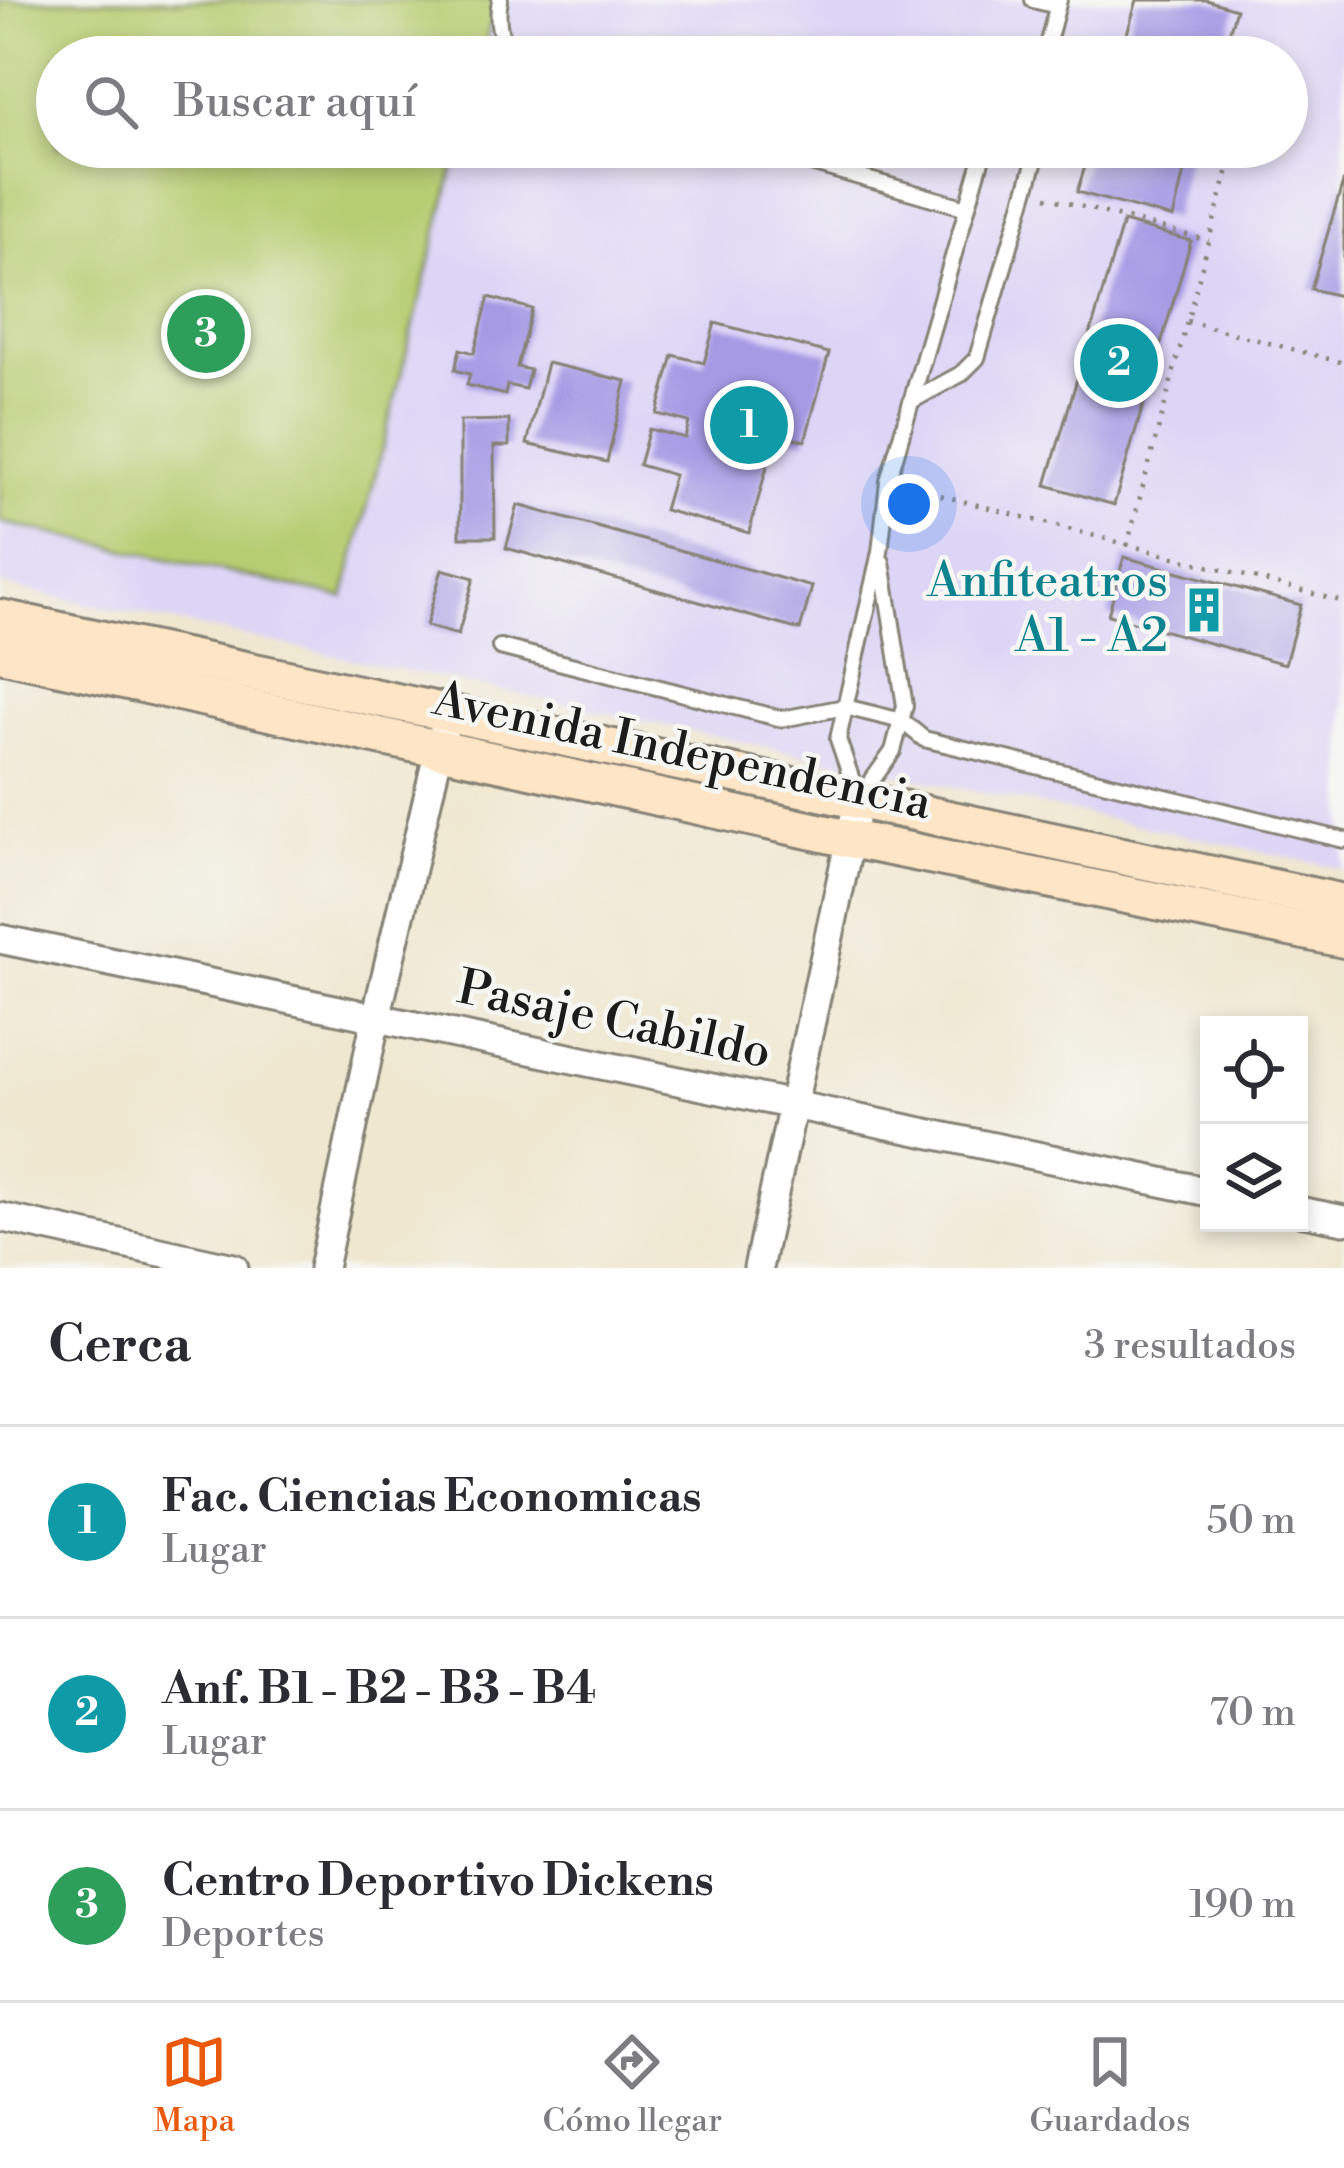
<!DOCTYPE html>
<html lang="es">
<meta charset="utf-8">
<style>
:root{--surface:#fff;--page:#f7f7f7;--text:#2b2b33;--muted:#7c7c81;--line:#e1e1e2;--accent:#ea580c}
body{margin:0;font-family:"Libre Bodoni",serif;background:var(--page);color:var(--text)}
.controls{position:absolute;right:36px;bottom:36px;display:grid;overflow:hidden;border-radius:0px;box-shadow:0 6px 18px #0003}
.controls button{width:108px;height:108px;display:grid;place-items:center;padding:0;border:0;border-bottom:3px solid var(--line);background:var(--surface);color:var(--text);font:60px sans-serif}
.you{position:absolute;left:909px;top:504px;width:42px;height:42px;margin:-30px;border:9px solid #fff;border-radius:50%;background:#1a73e8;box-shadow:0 0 0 18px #1a73e833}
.badge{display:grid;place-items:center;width:78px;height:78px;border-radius:50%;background:var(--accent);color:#fff;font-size:39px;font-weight:700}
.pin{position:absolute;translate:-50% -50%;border:6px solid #fff;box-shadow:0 3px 12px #0006}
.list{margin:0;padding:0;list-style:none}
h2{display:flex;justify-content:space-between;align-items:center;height:156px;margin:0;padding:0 48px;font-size:51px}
h2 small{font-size:39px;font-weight:400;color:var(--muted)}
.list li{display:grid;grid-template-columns:78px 1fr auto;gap:36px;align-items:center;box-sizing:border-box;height:192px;padding:0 48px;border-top:3px solid var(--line)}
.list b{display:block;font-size:45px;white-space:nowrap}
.list p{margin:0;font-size:39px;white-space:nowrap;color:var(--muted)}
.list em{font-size:39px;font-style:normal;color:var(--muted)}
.icon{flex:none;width:66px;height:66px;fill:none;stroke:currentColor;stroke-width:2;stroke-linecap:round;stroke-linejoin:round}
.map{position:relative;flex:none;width:1344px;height:1268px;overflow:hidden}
.search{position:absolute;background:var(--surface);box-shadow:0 6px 18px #0003;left:36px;right:36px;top:36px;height:132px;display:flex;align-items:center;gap:30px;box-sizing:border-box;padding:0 42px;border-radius:66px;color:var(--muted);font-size:45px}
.sheet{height:732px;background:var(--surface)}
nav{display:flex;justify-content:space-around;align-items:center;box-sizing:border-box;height:168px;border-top:3px solid var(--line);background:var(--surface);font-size:33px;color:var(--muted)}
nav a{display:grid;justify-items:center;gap:6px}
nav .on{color:var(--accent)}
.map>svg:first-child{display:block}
.built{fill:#ddd5f6;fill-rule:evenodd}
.green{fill:#b7cd72;stroke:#6a7447;stroke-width:3}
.building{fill:#a69ae5}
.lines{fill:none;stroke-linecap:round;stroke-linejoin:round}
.lane-casing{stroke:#868276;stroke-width:20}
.street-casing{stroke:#868276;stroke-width:33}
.secondary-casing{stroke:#868276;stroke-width:42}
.path{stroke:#868276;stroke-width:4.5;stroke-dasharray:3 9;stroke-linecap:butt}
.lane{stroke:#fff;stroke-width:14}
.street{stroke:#fff;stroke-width:27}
.secondary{stroke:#fee5c5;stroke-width:36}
.labels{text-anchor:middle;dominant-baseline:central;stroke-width:9;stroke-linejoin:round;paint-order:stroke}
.culture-label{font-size:48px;fill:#0d838f;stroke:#f6f6f2;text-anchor:end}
.street-label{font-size:48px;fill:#1c1c1c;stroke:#f6f6f2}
</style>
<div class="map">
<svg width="1344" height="1268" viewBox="0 0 1344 1268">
<rect width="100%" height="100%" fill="#f6f6f2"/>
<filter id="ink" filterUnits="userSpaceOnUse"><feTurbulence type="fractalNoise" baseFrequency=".00833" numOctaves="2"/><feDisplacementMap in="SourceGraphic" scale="24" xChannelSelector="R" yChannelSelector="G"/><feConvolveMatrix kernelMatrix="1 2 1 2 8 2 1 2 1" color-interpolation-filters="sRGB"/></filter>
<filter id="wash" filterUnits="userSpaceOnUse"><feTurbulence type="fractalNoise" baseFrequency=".004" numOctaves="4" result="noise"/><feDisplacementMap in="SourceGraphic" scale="48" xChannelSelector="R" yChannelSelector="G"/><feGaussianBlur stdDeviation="2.7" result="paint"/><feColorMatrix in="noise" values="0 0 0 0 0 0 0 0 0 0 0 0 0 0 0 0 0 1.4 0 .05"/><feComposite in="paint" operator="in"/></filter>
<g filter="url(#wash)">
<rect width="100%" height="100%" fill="#efe7d0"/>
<!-- built -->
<path class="built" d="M0,0H1344V869L0,585ZM57,57H1287V147H57Z"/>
<!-- green -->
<polygon class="green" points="0,0 496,0 482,57 57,57 57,147 459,147 344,598 0,522"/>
<g id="blocks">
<!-- building -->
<g class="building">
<polygon points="1137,0 1206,0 1236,9 1222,57 1160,57 1123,47"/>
<polygon points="657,39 713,56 713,57 652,57"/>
<polygon points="1091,147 1190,147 1173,218 1077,192"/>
<polygon points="1343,182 1344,182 1344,297 1311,289"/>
<polygon points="1123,222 1191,241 1114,505 1046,485"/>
<polygon points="489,297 532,309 517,367 530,370 525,389 507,385 505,395 467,385 470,374 455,370 460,349 474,353"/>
<polygon points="715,323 829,353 805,441 776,433 749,533 664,510 674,475 639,465 649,429 685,438 689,422 657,414 673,355 704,363"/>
<polygon points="547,363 626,381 607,462 527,444"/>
<polygon points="509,420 509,446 494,446 495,537 460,537 460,421"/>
<polygon points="518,505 812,587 800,630 506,548"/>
<polygon points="1124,557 1301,605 1285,664 1108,615"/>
<polygon points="442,569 474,578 458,635 426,626"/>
</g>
</g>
</g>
<g filter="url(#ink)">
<use href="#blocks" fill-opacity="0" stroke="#868276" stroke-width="3"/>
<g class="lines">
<!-- lane casing -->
<g class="lane-casing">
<g id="lane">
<path d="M500,0C496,20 500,41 511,57"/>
<polyline points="1033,0 1057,6"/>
<polyline points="1044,57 1059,0"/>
<polyline points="755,147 967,208"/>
<polyline points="913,400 961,374 977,358 1039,147"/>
<polyline points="500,647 782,719 845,707 902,721 924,739 1344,840"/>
<polyline points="861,796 893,751 905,706 882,562"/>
<polyline points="858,798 838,739 880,552 888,481 985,147"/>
</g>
</g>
<!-- street casing -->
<g class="street-casing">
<g id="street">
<polyline points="0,939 1209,1192"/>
<polyline points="1299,1211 1344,1220"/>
<polyline points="0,1217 234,1268"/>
<polyline points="323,1268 376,1018 443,733"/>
<polyline points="758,1268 854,820"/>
</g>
</g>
<!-- secondary casing -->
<g class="secondary-casing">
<g id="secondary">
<polyline points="0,618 1344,903"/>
<polyline points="0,653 850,839 1344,939"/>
</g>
</g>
<!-- path -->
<g class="path">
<polyline points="1046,197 1209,241"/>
<polyline points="1187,321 1344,363"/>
<polyline points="906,486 1344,602"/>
<polyline points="1127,546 1234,147"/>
</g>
<!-- lane -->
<use href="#lane" class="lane"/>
<!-- street -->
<use href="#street" class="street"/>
<!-- secondary -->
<use href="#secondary" class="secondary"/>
</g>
</g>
<!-- icons -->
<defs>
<g id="building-bare" transform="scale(3.6)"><path d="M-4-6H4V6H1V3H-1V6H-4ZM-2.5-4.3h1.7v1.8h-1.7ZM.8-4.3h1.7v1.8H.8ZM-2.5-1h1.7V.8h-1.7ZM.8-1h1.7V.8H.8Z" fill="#0f9aa8" stroke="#f6f6f2" stroke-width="2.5" paint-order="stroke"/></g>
</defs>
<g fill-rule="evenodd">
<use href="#building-bare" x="1204" y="610"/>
</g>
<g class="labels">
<!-- culture labels -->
<g class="culture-label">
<text x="1168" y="582">Anfiteatros<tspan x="1168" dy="55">A1 - A2</tspan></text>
</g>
<!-- street labels -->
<g class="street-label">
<text transform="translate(682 752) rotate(12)">Avenida Independencia</text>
<text transform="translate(614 1021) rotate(12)">Pasaje Cabildo</text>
</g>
</g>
</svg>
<div class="controls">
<button><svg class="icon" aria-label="locate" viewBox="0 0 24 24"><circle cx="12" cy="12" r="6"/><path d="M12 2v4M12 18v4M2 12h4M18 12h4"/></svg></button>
<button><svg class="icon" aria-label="layers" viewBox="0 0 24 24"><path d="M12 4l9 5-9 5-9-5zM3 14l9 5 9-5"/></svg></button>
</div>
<div class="you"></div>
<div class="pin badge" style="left:749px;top:425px;background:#0f9aa8">1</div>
<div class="pin badge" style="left:1119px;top:363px;background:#0f9aa8">2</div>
<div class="pin badge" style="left:206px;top:334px;background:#2e9e5b">3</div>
<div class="search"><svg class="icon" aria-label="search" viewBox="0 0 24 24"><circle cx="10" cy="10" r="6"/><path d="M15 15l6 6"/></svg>Buscar aquí</div>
</div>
<section class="sheet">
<h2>Cerca<small>3 resultados</small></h2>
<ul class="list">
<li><span class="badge" style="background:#0f9aa8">1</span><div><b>Fac. Ciencias Economicas</b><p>Lugar</p></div><em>50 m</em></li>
<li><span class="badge" style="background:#0f9aa8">2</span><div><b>Anf. B1 - B2 - B3 - B4</b><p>Lugar</p></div><em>70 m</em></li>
<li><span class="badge" style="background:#2e9e5b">3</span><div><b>Centro Deportivo Dickens</b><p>Deportes</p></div><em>190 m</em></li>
</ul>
</section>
<nav>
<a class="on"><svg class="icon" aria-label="map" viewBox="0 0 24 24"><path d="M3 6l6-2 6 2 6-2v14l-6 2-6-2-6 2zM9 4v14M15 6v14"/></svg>Mapa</a>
<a><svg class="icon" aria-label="directions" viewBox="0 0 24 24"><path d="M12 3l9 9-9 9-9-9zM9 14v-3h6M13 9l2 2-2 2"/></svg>Cómo llegar</a>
<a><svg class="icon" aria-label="saved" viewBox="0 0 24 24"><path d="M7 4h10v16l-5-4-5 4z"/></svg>Guardados</a>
</nav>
